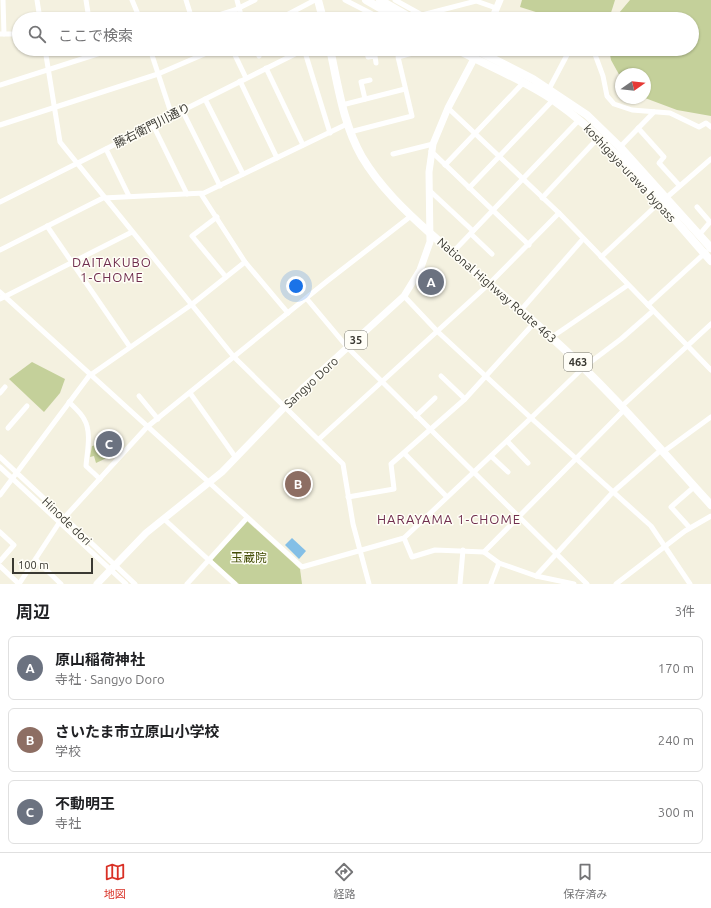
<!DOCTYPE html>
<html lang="ja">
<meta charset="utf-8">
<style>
:root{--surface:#fff;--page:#f6f6f6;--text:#202124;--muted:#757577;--line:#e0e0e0;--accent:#d93025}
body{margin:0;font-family:Ubuntu,"Noto Sans JP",sans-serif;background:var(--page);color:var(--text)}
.compass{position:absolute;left:615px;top:68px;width:36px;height:36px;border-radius:50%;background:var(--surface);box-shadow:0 1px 3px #0004;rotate:76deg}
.scale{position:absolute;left:12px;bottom:10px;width:81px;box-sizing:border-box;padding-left:4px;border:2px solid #3a3932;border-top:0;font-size:11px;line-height:14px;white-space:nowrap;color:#3a3932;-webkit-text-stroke:3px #fffef7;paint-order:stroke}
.you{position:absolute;left:296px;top:286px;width:14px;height:14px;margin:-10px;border:3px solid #fff;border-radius:50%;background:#1a73e8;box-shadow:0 0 0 6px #1a73e833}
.badge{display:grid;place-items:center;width:26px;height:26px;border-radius:50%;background:var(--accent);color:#fff;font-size:13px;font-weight:700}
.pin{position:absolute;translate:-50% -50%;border:2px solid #fff;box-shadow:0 1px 4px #0006}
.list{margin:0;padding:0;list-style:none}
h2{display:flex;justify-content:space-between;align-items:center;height:52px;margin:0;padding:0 16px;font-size:17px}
h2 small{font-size:13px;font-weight:400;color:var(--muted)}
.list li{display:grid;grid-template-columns:26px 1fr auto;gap:12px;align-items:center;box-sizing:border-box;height:64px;margin:0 8px 8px;padding:0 8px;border:1px solid var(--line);border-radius:6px}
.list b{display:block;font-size:15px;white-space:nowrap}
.list p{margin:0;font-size:13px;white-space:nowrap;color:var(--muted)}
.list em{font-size:13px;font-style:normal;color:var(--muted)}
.icon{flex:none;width:22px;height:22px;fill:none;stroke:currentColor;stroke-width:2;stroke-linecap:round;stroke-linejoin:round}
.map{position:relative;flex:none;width:711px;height:584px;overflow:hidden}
.search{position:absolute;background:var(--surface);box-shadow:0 1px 3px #0004;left:12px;right:12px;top:12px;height:44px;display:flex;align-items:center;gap:10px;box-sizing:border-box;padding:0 14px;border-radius:22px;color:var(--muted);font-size:15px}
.sheet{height:268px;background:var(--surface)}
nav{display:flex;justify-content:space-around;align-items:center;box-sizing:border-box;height:56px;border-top:1px solid var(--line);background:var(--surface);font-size:11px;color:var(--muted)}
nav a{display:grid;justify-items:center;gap:2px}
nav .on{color:var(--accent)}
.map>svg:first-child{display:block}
.green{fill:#c4d09a}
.water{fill:#84bfe6}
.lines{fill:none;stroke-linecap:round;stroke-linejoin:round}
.minor{stroke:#fff;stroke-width:5}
.major{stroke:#fff;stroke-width:7}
.highway{stroke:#fff;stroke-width:8}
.labels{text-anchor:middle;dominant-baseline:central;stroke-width:3;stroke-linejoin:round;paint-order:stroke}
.shield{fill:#fffef7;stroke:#75746d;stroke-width:1}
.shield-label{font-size:11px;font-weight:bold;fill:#3a3932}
.street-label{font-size:12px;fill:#3a3932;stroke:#fffef7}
.park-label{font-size:12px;fill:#434d05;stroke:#fffef7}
.neighbourhood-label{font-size:13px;letter-spacing:1px;fill:#702e4e;stroke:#fffef7}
</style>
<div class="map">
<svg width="711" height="584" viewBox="0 0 711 584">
<rect width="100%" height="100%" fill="#f4f1e0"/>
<!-- green -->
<g class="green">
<polygon points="522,0 615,0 609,19 558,19 520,7"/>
<polygon points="630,0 711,0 711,116 677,110 645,98 645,74 621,74 621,78 611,60 609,49 692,49 692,19 617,19 619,13"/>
<polygon points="32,362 65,379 60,393 44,412 9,379"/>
<polygon points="106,443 107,446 111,445 113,455 96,463 94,456 90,457 92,446"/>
<polygon points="247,521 300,569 302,584 239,584 212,560"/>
</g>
<!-- water -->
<polygon class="water" points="292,538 306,551 299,559 285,545"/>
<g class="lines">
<!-- minor -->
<g class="minor">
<polyline points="3,0 4,34"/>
<polyline points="37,0 40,19"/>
<polyline points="86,0 89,19"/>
<polyline points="132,0 140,19"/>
<polyline points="186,0 192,19"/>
<polyline points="237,0 242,19"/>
<polyline points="345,0 382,19"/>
<polyline points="395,0 422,15 476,1 496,8"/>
<polyline points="206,19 235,10 255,0"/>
<polyline points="279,19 315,0"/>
<polyline points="0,34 19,34"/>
<polyline points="45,49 60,142 234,357 343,464 353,524 369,584"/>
<polyline points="150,49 172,116"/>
<polyline points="232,49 246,78"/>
<polyline points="256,49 259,56"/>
<polyline points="304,49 330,133"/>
<polyline points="366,49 368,57 375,56 376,63"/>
<polyline points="593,49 603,76 607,96 614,104 632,110 670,113 699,127 706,123 711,127"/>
<polyline points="266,68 303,145"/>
<polyline points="240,81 277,158"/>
<polyline points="0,85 113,49"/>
<polyline points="549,89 567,55"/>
<polyline points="205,99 243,174"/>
<polyline points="365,99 361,82 370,80"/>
<polyline points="342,105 405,89"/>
<polyline points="448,108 559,213 711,370"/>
<polyline points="182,110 220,186"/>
<polyline points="0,125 158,74 216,49"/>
<polyline points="153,125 187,194"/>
<polyline points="638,128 664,157 659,163 679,185"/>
<polyline points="350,132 412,116 398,57 427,49"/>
<polyline points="620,147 654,112"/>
<polyline points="106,149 129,196"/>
<polyline points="431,151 529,245"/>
<polyline points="393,154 433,144"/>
<polyline points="445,165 523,83"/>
<polyline points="469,188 553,100"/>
<polyline points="429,190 473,231"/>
<polyline points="201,194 245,262 288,313"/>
<polyline points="542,198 599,137"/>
<polyline points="666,198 711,159"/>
<polyline points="0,202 305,49"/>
<polyline points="697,207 710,222 699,235"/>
<polyline points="217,217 192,236 226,277"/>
<polyline points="47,226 130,347"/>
<polyline points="471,234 492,254"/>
<polyline points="0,250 103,198 204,193 347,124"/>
<polyline points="452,253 579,120"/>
<polyline points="601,257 659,203"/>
<polyline points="0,292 302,567 404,538 531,418 437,331 404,296"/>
<polyline points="0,299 132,232"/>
<polyline points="307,299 348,348 587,584"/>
<polyline points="648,305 706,252"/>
<polyline points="521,310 583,239"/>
<polyline points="653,311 621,339 584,367 531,418 651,526 690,584"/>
<polyline points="552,337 628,285"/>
<polyline points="441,376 465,399"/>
<polyline points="0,393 5,387"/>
<polyline points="190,393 236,458"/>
<polyline points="139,396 158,419"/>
<path d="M69,402C74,407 81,413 84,419C92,432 87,452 86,466L100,479"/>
<polyline points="622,406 711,324"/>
<polyline points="416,416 435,398"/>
<polyline points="8,428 27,406"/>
<polyline points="319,439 489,284 559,213"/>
<polyline points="507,441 528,463"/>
<polyline points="663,452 711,417"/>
<polyline points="404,453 447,497"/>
<polyline points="491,456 508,472"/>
<polyline points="0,457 135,584"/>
<polyline points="0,467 126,584"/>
<polyline points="0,495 89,376 191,305 245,262"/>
<polyline points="348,497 394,489 391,464 465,399 535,322"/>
<polyline points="64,518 147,427 326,282 411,216"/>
<polyline points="164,519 235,584"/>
<polyline points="690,528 671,507 694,487"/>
<polyline points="0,532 14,545 0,561"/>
<polyline points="404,538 412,557 435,550 484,552 624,410"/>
<polyline points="484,552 499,563 536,576 574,584"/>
<polyline points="36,560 61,584"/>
<polyline points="0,566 19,584"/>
<polyline points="536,576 613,492 661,450"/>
<polyline points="19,584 59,523"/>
<polyline points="187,584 247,518"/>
<polyline points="460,584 463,550"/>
<polyline points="491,584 499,563"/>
<polyline points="616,584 685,531 711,516"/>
</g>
<!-- major -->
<g class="major">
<polyline points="492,19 500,0"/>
<polyline points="97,584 146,533 222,472 304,387 404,296 420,270 430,242 429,172 433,144 448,108 476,55"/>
</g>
<!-- highway -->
<g class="highway">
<polyline points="318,0 323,19"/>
<polyline points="366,0 399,19"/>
<polyline points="380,0 413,19"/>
<path d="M330,49C338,85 343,124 362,157C380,187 405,211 431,234C470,269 512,301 551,337C609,389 659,448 711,505"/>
<path d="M456,49C488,66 524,80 553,100C615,143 661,206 711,261"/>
<polyline points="474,49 533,79 587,115 620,147 711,248"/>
</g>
</g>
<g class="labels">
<!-- shield labels -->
<g class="shield">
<rect x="345" y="331" width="22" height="18" rx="3"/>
<rect x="564" y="353" width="28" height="18" rx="3"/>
</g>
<g class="shield-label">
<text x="356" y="340">35</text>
<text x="578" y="362">463</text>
</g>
<!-- street labels -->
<g class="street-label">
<text transform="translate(152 125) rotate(-27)">藤右衛門川通り</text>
<text transform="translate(630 173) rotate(47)">koshigaya-urawa bypass</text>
<text transform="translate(497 290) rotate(41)">National Highway Route 463</text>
<text transform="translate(311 382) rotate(-43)">Sangyo Doro</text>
<text transform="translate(67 521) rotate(44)">Hinode dori</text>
</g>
<!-- park labels -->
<g class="park-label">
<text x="249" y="557">玉蔵院</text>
</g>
<!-- neighbourhood labels -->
<g class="neighbourhood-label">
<text x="112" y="262">DAITAKUBO<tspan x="112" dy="15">1-CHOME</tspan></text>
<text x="449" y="519">HARAYAMA 1-CHOME</text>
</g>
</g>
</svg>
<svg class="compass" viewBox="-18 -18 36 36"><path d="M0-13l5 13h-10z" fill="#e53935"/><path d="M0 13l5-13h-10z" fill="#757577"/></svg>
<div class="scale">100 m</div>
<div class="you"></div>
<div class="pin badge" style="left:431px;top:282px;background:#6b7280">A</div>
<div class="pin badge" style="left:298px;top:484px;background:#8d6e63">B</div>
<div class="pin badge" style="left:109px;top:444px;background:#6b7280">C</div>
<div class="search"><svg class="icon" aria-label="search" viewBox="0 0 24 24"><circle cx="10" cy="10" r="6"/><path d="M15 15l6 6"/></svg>ここで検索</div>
</div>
<section class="sheet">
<h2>周辺<small>3件</small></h2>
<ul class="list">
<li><span class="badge" style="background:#6b7280">A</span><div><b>原山稲荷神社</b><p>寺社 · Sangyo Doro</p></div><em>170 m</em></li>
<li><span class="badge" style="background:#8d6e63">B</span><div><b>さいたま市立原山小学校</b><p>学校</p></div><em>240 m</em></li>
<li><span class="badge" style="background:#6b7280">C</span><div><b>不動明王</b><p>寺社</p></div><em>300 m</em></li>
</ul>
</section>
<nav>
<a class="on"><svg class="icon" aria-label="map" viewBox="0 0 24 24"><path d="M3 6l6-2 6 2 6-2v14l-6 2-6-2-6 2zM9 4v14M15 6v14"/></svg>地図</a>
<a><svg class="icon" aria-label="directions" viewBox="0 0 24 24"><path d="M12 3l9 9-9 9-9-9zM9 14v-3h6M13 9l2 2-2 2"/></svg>経路</a>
<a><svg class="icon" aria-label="saved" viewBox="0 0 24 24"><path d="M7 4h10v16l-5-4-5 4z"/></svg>保存済み</a>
</nav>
